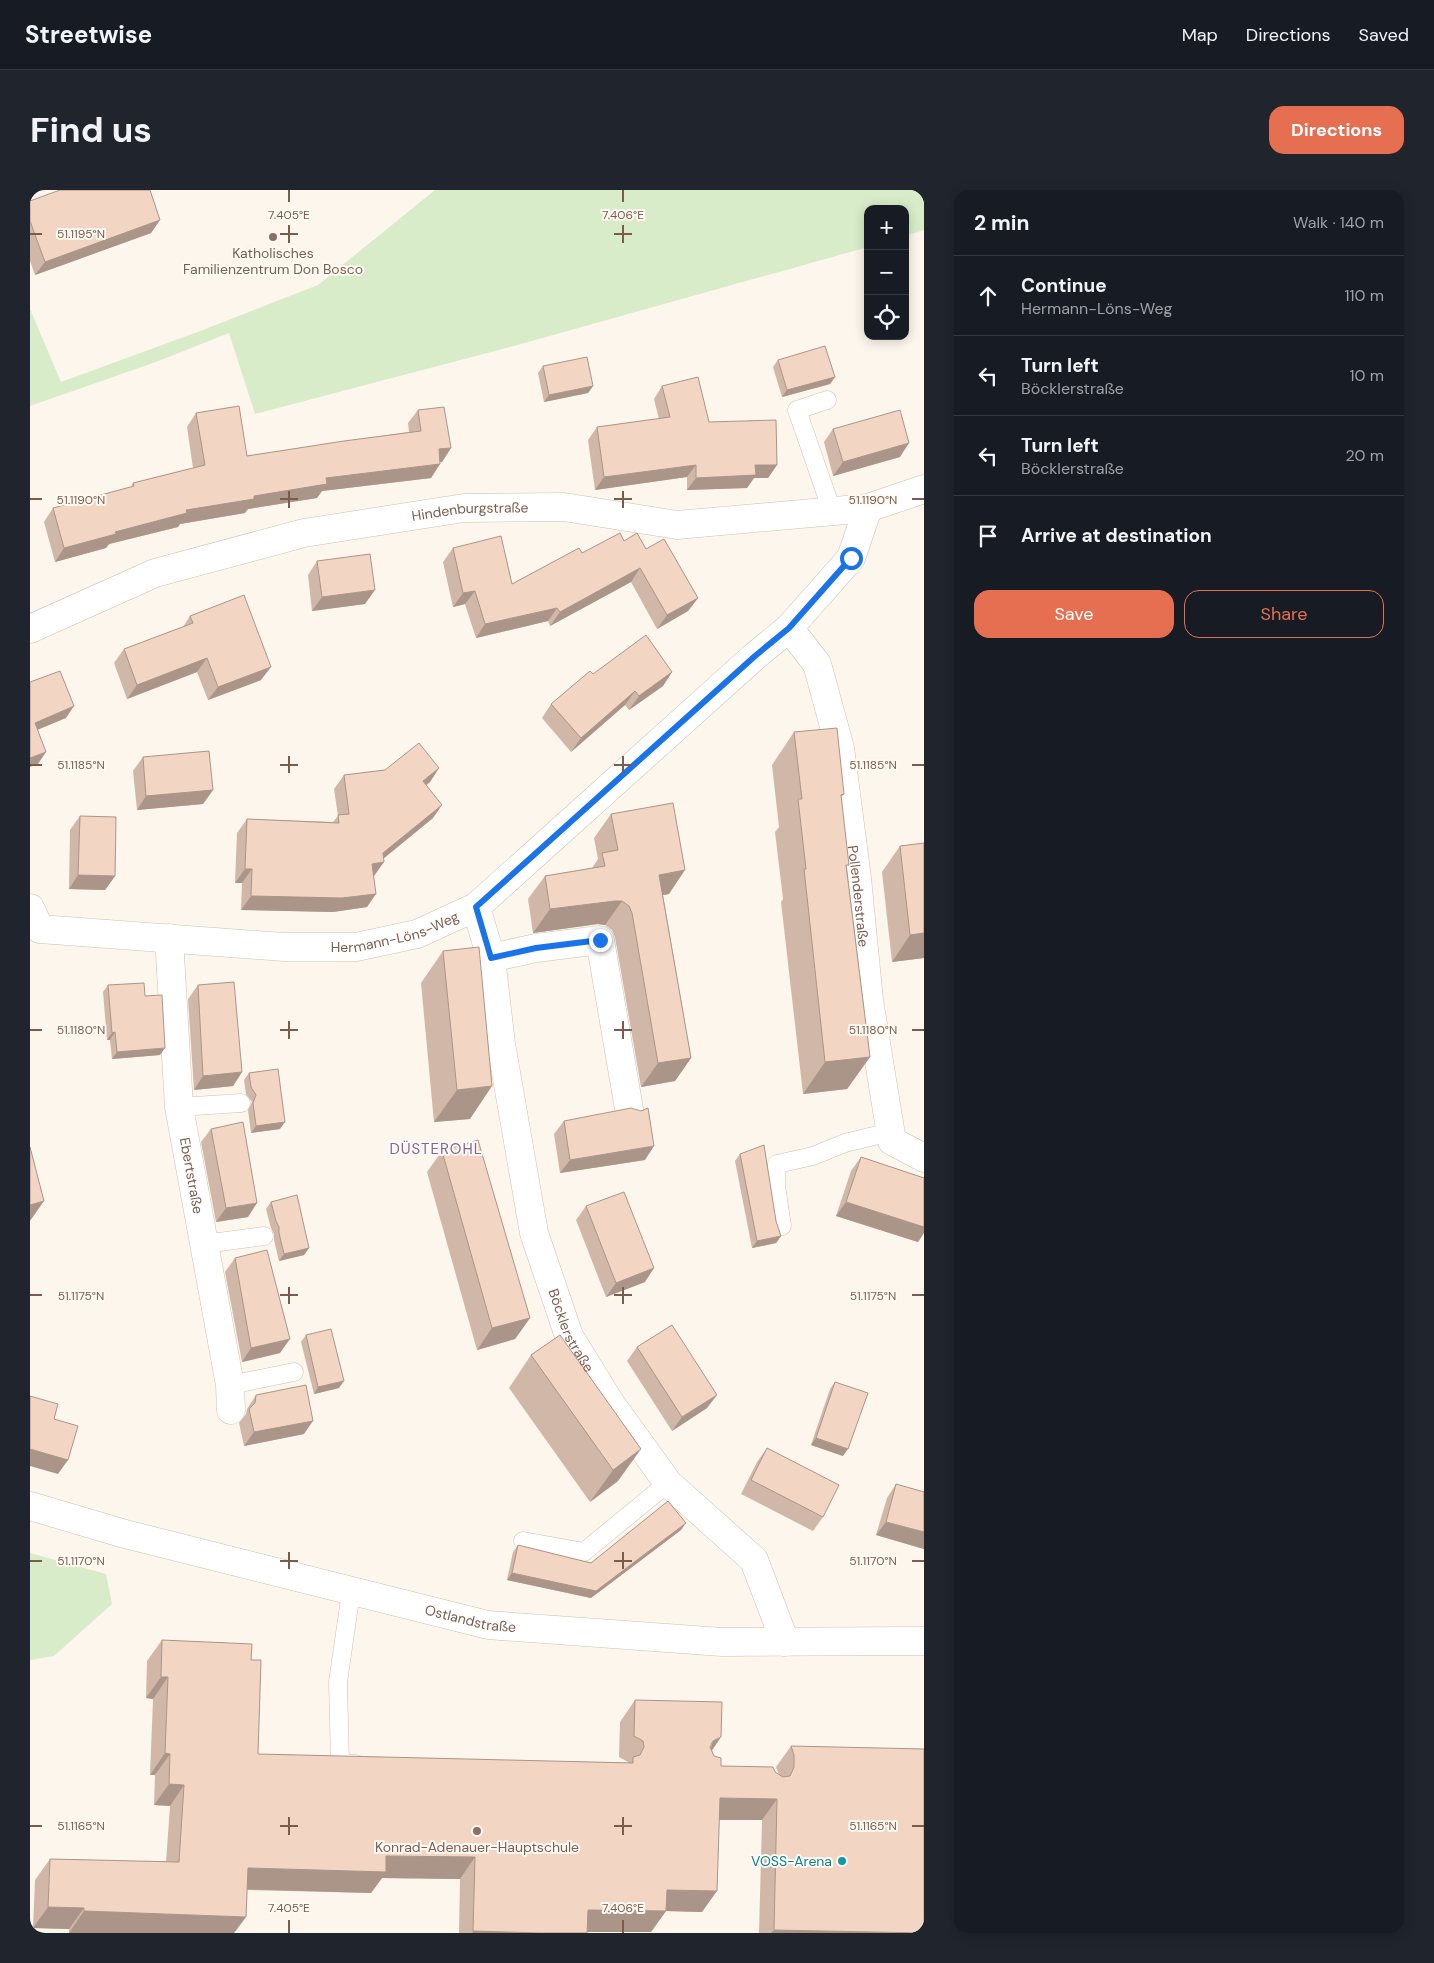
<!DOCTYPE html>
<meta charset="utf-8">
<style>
:root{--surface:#171b24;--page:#20242c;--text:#f1f3f6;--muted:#9ea1a6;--line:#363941;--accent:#e76f51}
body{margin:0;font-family:"DM Sans",sans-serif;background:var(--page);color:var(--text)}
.controls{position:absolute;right:15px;top:15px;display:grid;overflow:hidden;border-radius:10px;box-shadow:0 2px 12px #0003}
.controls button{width:45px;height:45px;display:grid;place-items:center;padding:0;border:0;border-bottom:1px solid var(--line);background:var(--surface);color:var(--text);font:25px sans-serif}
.stop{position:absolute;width:15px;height:15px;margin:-11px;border:4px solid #1a73e8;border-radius:50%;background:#fff}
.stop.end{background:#1a73e8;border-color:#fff;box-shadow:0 1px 5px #0008}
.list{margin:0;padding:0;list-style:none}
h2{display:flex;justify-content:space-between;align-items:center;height:65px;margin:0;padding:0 20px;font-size:21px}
h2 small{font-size:16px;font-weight:400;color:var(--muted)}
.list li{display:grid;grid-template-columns:32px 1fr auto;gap:15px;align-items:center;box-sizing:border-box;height:80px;padding:0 20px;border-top:1px solid var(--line)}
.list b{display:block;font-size:19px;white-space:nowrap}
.list p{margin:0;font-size:16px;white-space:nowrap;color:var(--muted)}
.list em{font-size:16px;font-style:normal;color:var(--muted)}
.actions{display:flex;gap:10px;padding:15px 20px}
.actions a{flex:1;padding:11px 0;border:1px solid var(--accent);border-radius:15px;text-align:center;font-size:18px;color:var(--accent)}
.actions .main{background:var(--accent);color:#fff}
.icon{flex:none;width:28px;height:28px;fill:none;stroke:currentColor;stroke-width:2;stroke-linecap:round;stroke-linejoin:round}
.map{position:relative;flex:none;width:894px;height:1743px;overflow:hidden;border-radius:15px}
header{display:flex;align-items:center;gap:30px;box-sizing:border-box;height:70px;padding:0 25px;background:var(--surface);border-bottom:1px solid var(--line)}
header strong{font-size:24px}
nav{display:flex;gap:28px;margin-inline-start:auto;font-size:18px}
.intro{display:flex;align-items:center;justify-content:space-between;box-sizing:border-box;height:120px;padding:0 30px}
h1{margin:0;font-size:35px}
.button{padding:12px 22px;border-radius:15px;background:var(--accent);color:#fff;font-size:18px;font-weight:700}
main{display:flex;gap:30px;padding:0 30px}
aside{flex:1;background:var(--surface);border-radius:15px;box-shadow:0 2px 12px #0003}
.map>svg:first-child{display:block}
.grass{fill:#d8ecc9}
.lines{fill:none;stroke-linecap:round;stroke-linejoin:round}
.lane-casing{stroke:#d1beb0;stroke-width:19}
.street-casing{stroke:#d1beb0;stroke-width:29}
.lane{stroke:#fff;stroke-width:18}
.street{stroke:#fff;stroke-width:28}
.wall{fill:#d1b7a8}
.shaded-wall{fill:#aa9588}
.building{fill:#f3d5c3;stroke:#aa9588}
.route{stroke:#1a73e8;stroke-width:6}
.ticks{fill:none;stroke:#7a5c4d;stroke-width:2}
.education-dot{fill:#8d6e63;stroke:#fffaf3;stroke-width:2}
.culture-dot{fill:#0f9aa8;stroke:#fffaf3;stroke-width:2}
.labels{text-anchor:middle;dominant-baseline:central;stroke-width:4;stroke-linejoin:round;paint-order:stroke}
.education-label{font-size:14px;fill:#785e54;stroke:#fffaf3}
.street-label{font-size:14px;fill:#7a5c4d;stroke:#fffaf3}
.culture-label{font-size:14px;fill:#0d838f;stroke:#fffaf3;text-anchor:end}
.neighbourhood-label{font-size:15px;letter-spacing:1px;fill:#846695;stroke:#fffaf3}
.ticks-label{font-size:12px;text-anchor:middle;fill:#7a5c4d;stroke:#fffaf3;stroke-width:4;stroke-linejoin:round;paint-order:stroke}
</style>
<header>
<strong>Streetwise</strong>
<nav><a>Map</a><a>Directions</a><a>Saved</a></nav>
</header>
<div class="intro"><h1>Find us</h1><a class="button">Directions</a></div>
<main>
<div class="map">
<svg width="894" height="1743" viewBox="0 0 894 1743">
<rect width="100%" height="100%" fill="#fdf6ec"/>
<!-- grass -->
<g class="grass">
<polygon points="405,0 894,0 894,40 875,46 875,19 838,19 838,57 491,154 225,224 199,143 126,172 0,216 0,119 31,192 173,140 288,95"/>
<polygon points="0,1363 76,1384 82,1414 24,1466 0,1470"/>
</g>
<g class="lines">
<!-- lane casing -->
<g class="lane-casing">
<g id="lane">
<polyline points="797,210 767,220 802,321"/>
<polyline points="149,917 211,913"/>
<polyline points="752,1036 746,996 747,974 783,966 815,953 860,942"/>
<polyline points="174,1054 234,1046"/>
<polyline points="200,1195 264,1182"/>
<polyline points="493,1351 554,1362 638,1293"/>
<polyline points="321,1402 308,1492 310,1573 326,1574"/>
</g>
</g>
<!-- street casing -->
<g class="street-casing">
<g id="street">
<path id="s1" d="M759,438L787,474L810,558L827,688L839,810L862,951L894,968"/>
<path id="s2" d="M0,439L125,383L274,343L434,318L534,317L647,335L838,318L894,299"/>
<path id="s3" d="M446,717L461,768L471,854L504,1043L539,1146L581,1214L638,1293L724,1370L755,1452"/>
<path id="s4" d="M0,718L10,739L254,757H326L387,744L446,717L725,466L759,438L821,368L838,318"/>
<path id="s5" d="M139,748L149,917L200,1195L201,1220"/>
<polyline points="461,768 506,758 570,750 599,919"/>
<path id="s6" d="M0,1316L95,1344L458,1435L692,1452L894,1451"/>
</g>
</g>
<!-- lane -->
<use href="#lane" class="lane"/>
<!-- street -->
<use href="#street" class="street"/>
</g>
<!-- wall -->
<g class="wall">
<polygon points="0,11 130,30 121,43 5,85 0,71"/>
<polygon points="748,170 805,187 800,194 752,207 743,177"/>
<polygon points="513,176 563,196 558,203 514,212 508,183"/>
<polygon points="632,196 679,232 747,275 738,288 724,288 717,298 657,300 657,287 565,300 558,250 567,237 629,229 624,209"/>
<polygon points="388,220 421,258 412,272 410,272 410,274 401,288 292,301 287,308 218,319 215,323 150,334 148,337 79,354 76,358 25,372 14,332 23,318 101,297 103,293 163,278 157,237 166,223 217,266 379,242 378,233"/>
<polygon points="803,239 870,267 803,286 794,252"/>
<polygon points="594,351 616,359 668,408 658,421 627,439 601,392 520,436 518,431 446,448 435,414 423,417 413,372 423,358 482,394 552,363"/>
<polygon points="287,371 335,414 282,421 278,385"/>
<polygon points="160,426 231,490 178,510 167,482 97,509 84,473 94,459 153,437"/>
<polygon points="642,482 633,496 599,520 595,515 541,562 512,528 521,514 563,484"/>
<polygon points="764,542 814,604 811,608 817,678 840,867 817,899 773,904 751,712 753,709 745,642 749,637 742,575"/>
<polygon points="113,567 183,600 173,614 107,620 103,581"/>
<polygon points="409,578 400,592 396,595 403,628 353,669 344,686 337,717 303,722 211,720 212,693 205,693 207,643 217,629 303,632 308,626 304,599 314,585"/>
<polygon points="581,624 639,704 633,705 661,868 645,891 611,897 585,747 582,740 575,735 568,734 503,743 498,709 515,686 562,678 568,669 564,648"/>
<polygon points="50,626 85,686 75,700 39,699 40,640"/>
<polygon points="894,653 894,768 862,772 852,682 870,656"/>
<polygon points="413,761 440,929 404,932 391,793"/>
<polygon points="78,795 130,865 82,869 80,850 77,850 73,802"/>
<polygon points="168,795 212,882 203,896 164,900 158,809"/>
<polygon points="219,883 250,939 221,943 218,920 222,912 216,904 214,890"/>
<polygon points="534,931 615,970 530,983 524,944"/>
<polygon points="181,939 218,1027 186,1032 171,952"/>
<polygon points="412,961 500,1128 485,1149 447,1160 397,982"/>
<polygon points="710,964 751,1046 746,1053 722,1058 705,971"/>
<polygon points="831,967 894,988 894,1043 888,1052 806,1026 821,981"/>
<polygon points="241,1012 279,1058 274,1065 249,1071 244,1050 244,1044 241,1038 236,1019"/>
<polygon points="556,1016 615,1092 576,1107 546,1030"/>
<polygon points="205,1068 250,1163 212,1172 195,1082"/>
<polygon points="276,1145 309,1198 284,1204 271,1152"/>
<polygon points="530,1145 588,1291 560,1312 479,1198 501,1165"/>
<polygon points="607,1157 677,1218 642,1241 597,1171"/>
<polygon points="805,1192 813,1266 781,1255 800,1199"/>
<polygon points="226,1205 274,1244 214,1256 209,1233 216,1224 217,1219"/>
<polygon points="737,1258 793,1327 783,1341 711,1304 727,1272"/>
<polygon points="866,1294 894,1302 894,1359 846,1345 857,1308"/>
<polygon points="651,1340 561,1408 477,1390 483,1362 488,1355 561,1373"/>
<polygon points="132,1450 221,1470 228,1564 598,1573 598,1572 589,1567 590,1532 605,1510 682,1561 684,1566 691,1576 745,1582 749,1585 746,1577 761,1556 894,1743 729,1743 732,1630 689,1630 672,1722 636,1721 621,1742 557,1742 557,1743 429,1743 430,1689 352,1688 341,1703 217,1700 216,1727 204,1743 39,1743 39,1739 3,1738 5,1690 20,1669 136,1672 140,1616 124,1615 125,1585 120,1585 123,1509 116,1508 117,1471"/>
</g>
<!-- shaded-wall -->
<g class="shaded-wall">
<polygon points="130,30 121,43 5,85 15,72"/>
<polygon points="805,187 800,194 752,207 757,200"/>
<polygon points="563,196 558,203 514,212 519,205"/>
<polygon points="879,253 870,267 803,286 813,272"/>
<polygon points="421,258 412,272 399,273 409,259"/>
<polygon points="410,274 401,288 292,301 287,308 218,319 215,323 150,334 148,337 79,354 76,358 25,372 34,358 85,342 156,320 224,306 296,288"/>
<polygon points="666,275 657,287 565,300 574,287"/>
<polygon points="725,275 747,275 738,288 724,288 717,298 657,300 666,288"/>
<polygon points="610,378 601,392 520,436 530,422"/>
<polygon points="345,400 335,414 282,421 292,407"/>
<polygon points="445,401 435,414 423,417 433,403"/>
<polygon points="668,408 658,421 627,439 637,425"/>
<polygon points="527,418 518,431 446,448 455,434"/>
<polygon points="177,468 167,482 97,509 107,495"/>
<polygon points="241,477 231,490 178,510 188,497"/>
<polygon points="642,482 633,496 599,520 609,506"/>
<polygon points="605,501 595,515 541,562 551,548"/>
<polygon points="44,516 36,528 0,543 5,533"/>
<polygon points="16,562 8,574 0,577 0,568"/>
<polygon points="409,578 400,592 384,605 393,591"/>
<polygon points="183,600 173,614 107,620 116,606"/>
<polygon points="412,615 403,628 348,673 354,672 344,686 333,688 342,674 353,663"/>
<polygon points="215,679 222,679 212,693 205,693"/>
<polygon points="655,680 639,704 613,709 629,685"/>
<polygon points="48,685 85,686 75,700 39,699"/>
<polygon points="346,704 337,717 303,722 211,720 221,706"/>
<polygon points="585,711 592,711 575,735 568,734 503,743 520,719"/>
<polygon points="894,743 894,768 862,772 880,745"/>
<polygon points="85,842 80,850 77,850 82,843"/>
<polygon points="135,858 130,865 82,869 87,862"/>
<polygon points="840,867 817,899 773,904 795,872"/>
<polygon points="661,868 645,891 611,897 628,873"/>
<polygon points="212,882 203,896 164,900 173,886"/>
<polygon points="462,896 440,929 404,932 427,900"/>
<polygon points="255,932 250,939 221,943 226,936"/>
<polygon points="624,956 615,970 530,983 540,970"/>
<polygon points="14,1011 0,1031 0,1015"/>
<polygon points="816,1012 894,1037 894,1043 888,1052 806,1026"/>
<polygon points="227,1013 218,1027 186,1032 196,1018"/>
<polygon points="751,1046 746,1053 722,1058 727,1051"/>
<polygon points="279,1058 274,1065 249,1071 254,1064"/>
<polygon points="624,1078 615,1092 576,1107 586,1093"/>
<polygon points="500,1128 485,1149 447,1160 462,1138"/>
<polygon points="260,1149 250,1163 212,1172 221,1158"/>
<polygon points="314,1191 309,1198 284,1204 288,1197"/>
<polygon points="687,1205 677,1218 642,1241 652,1227"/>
<polygon points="283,1231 274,1244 214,1256 224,1242"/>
<polygon points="786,1248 818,1259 813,1266 781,1255"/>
<polygon points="0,1259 38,1270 28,1284 0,1276"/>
<polygon points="611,1259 588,1291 560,1312 583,1280"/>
<polygon points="856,1332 894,1342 894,1359 846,1345"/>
<polygon points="656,1333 651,1340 561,1408 477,1390 482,1383 566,1401"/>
<polygon points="131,1487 138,1487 123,1509 116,1508"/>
<polygon points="691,1547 677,1568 683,1551"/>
<polygon points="135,1563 140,1564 125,1585 120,1585"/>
<polygon points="139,1594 154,1595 140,1616 124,1615"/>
<polygon points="690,1608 747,1609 732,1630 675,1630"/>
<polygon points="356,1666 445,1667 430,1689 352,1688 341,1703 203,1699 218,1678"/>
<polygon points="637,1700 687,1701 672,1722 636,1721 621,1742 543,1742 558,1720"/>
<polygon points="18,1717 54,1718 39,1739 3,1738"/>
<polygon points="54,1721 216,1727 204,1743 39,1743"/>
<polygon points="744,1740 894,1743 741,1743"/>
<polygon points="443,1741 510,1743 442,1743"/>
</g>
<!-- building -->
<g class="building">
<polygon points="30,0 120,0 130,30 15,72 0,31 0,11"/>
<polygon points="795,156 805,187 757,200 748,170"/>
<polygon points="557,167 563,196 519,205 513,176"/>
<polygon points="668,187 679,232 746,230 747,275 725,275 726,285 666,288 666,275 574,287 567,237 640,227 632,196"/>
<polygon points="209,216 217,266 314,251 391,241 388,220 414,217 421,258 409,259 410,274 296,288 297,294 224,306 224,309 156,320 157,323 85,342 86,344 34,358 23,318 104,296 103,293 175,275 166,223"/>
<polygon points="870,220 879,253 813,272 803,239"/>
<polygon points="590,343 594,351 607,343 616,359 634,349 668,408 637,425 610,378 530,422 527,418 455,434 445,401 433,403 423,358 471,346 482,394 549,358 552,363"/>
<polygon points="340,364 345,400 292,407 287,371"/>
<polygon points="214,405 241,477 188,497 177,468 107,495 94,459 163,433 160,426"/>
<polygon points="616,445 642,482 609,506 605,501 551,548 521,514 560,481 563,484"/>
<polygon points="30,481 44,516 5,533 16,562 0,568 0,492"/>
<polygon points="807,538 814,604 811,605 819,675 816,675 840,867 795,872 774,679 776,679 768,609 772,609 764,542"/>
<polygon points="389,553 409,578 393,591 412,615 353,663 354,672 342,674 346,704 312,708 221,706 222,679 215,679 217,629 309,633 308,625 319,624 314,585 355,580"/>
<polygon points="179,561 183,600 116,606 113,567"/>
<polygon points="643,613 655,680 629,685 661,868 628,873 602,723 599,716 592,711 585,711 520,719 515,686 575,676 572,663 588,660 581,624"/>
<polygon points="50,626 86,627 85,686 48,685"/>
<polygon points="894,653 894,743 880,745 870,656"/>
<polygon points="449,757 462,896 427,900 413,761"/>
<polygon points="204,792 212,882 173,886 168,795"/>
<polygon points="114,793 115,806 132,805 135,858 87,862 85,842 82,843 78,795"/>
<polygon points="248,879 255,932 226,936 223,913 226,905 221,897 219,883"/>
<polygon points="601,918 611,921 618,918 624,956 540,970 534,931"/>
<polygon points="213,932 227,1013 196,1018 181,939"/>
<polygon points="448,950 500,1128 462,1138 412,961"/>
<polygon points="734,955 746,1031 751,1046 727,1051 710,964"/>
<polygon points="0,957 14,1011 0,1015"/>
<polygon points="831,967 894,988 894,1037 816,1012"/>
<polygon points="594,1002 624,1078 586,1093 556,1016"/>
<polygon points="267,1005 279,1058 254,1064 249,1043 249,1037 246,1031 241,1012"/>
<polygon points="237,1060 260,1149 221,1158 205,1068"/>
<polygon points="642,1135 687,1205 652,1227 607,1157"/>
<polygon points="301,1139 314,1191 288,1197 276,1145"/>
<polygon points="530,1145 611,1259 583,1280 501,1165"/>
<polygon points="805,1192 838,1203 818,1259 786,1248"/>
<polygon points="276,1195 283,1231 224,1242 219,1219 225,1213 226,1205"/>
<polygon points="0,1206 28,1214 24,1229 48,1236 38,1270 0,1259"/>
<polygon points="737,1258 809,1295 793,1327 721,1290"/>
<polygon points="866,1294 894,1302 894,1342 856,1332"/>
<polygon points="638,1311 656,1333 566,1401 482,1383 488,1355 561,1373"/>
<polygon points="132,1450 222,1454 221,1470 231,1470 228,1564 603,1573 603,1567 610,1565 614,1557 613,1551 604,1546 605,1510 692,1512 691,1547 683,1551 680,1557 684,1566 691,1568 691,1576 743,1577 745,1582 753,1587 760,1586 764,1577 764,1565 761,1556 894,1559 894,1743 744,1740 747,1609 690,1608 687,1701 637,1700 636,1721 558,1720 557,1743 510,1743 443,1741 445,1667 356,1666 356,1682 218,1678 216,1727 54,1721 54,1718 18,1717 20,1669 149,1672 154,1595 139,1594 140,1564 135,1563 138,1487 131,1487"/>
</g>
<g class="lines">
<!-- route -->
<polyline class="route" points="570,750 506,758 461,768 446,717 725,466 759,438 821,368"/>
</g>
<!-- ticks -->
<path class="ticks" d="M259,0V12M593,0V12M259,35V53M593,35V53M0,44H12M250,44H268M584,44H602M259,301V318M593,301V318M0,309H12M250,309H268M584,309H602M882,309H894M259,566V583M593,566V583M0,575H12M250,575H268M584,575H602M882,575H894M259,831V849M593,831V849M0,840H12M250,840H268M584,840H602M882,840H894M259,1097V1114M593,1097V1114M0,1105H12M250,1105H268M584,1105H602M882,1105H894M259,1362V1379M593,1362V1379M0,1371H12M250,1371H268M584,1371H602M882,1371H894M259,1627V1645M593,1627V1645M0,1636H12M250,1636H268M584,1636H602M882,1636H894M259,1730V1743M593,1730V1743"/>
<!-- markers -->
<g class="education-dot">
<circle cx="243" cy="47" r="5"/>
<circle cx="447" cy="1641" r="5"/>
</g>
<circle class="culture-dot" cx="812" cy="1671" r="5"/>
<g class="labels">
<!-- education labels -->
<g class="education-label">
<text x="243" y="63">Katholisches<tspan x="243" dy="16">Familienzentrum Don Bosco</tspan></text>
<text x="447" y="1657">Konrad-Adenauer-Hauptschule</text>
</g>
<!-- street labels -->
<g class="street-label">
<text stroke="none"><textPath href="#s2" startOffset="459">Hindenburgstraße</textPath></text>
<text stroke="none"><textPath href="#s1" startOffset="282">Pollenderstraße</textPath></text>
<text stroke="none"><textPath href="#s4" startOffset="381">Hermann-Löns-Weg</textPath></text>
<text stroke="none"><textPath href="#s5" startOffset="239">Ebertstraße</textPath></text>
<text stroke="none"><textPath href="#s3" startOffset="436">Böcklerstraße</textPath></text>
<text stroke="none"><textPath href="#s6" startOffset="455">Ostlandstraße</textPath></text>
</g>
<!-- culture labels -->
<g class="culture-label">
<text x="802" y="1671">VOSS-Arena</text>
</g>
<!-- neighbourhood labels -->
<g class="neighbourhood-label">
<text x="406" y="959">DÜSTEROHL</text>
</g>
</g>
<g class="ticks-label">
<text x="259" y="29">7.405°E</text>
<text x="593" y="29">7.406°E</text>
<text x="51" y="48">51.1195°N</text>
<text x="51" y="314">51.1190°N</text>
<text x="843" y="314">51.1190°N</text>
<text x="51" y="579">51.1185°N</text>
<text x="843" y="579">51.1185°N</text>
<text x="51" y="844">51.1180°N</text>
<text x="843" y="844">51.1180°N</text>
<text x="51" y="1110">51.1175°N</text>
<text x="843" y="1110">51.1175°N</text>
<text x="51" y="1375">51.1170°N</text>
<text x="843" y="1375">51.1170°N</text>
<text x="51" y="1640">51.1165°N</text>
<text x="843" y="1640">51.1165°N</text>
<text x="259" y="1722">7.405°E</text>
<text x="593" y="1722">7.406°E</text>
</g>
</svg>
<div class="controls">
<button>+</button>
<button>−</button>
<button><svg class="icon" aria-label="locate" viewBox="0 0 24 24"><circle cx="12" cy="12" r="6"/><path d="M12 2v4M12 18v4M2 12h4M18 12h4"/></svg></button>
</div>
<div class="stop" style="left:821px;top:368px"></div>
<div class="stop end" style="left:570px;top:750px"></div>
</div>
<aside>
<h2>2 min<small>Walk · 140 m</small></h2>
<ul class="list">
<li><svg class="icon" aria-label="ahead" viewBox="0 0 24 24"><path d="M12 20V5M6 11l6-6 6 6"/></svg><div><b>Continue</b><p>Hermann-Löns-Weg</p></div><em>110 m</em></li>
<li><svg class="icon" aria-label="left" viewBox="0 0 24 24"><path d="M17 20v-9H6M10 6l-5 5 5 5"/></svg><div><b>Turn left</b><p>Böcklerstraße</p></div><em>10 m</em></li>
<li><svg class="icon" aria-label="left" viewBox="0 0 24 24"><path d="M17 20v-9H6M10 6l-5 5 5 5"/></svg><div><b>Turn left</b><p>Böcklerstraße</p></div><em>20 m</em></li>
<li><svg class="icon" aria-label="arrive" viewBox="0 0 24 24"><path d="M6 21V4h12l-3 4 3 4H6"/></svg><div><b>Arrive at destination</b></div></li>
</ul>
<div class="actions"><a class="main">Save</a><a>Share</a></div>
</aside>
</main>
